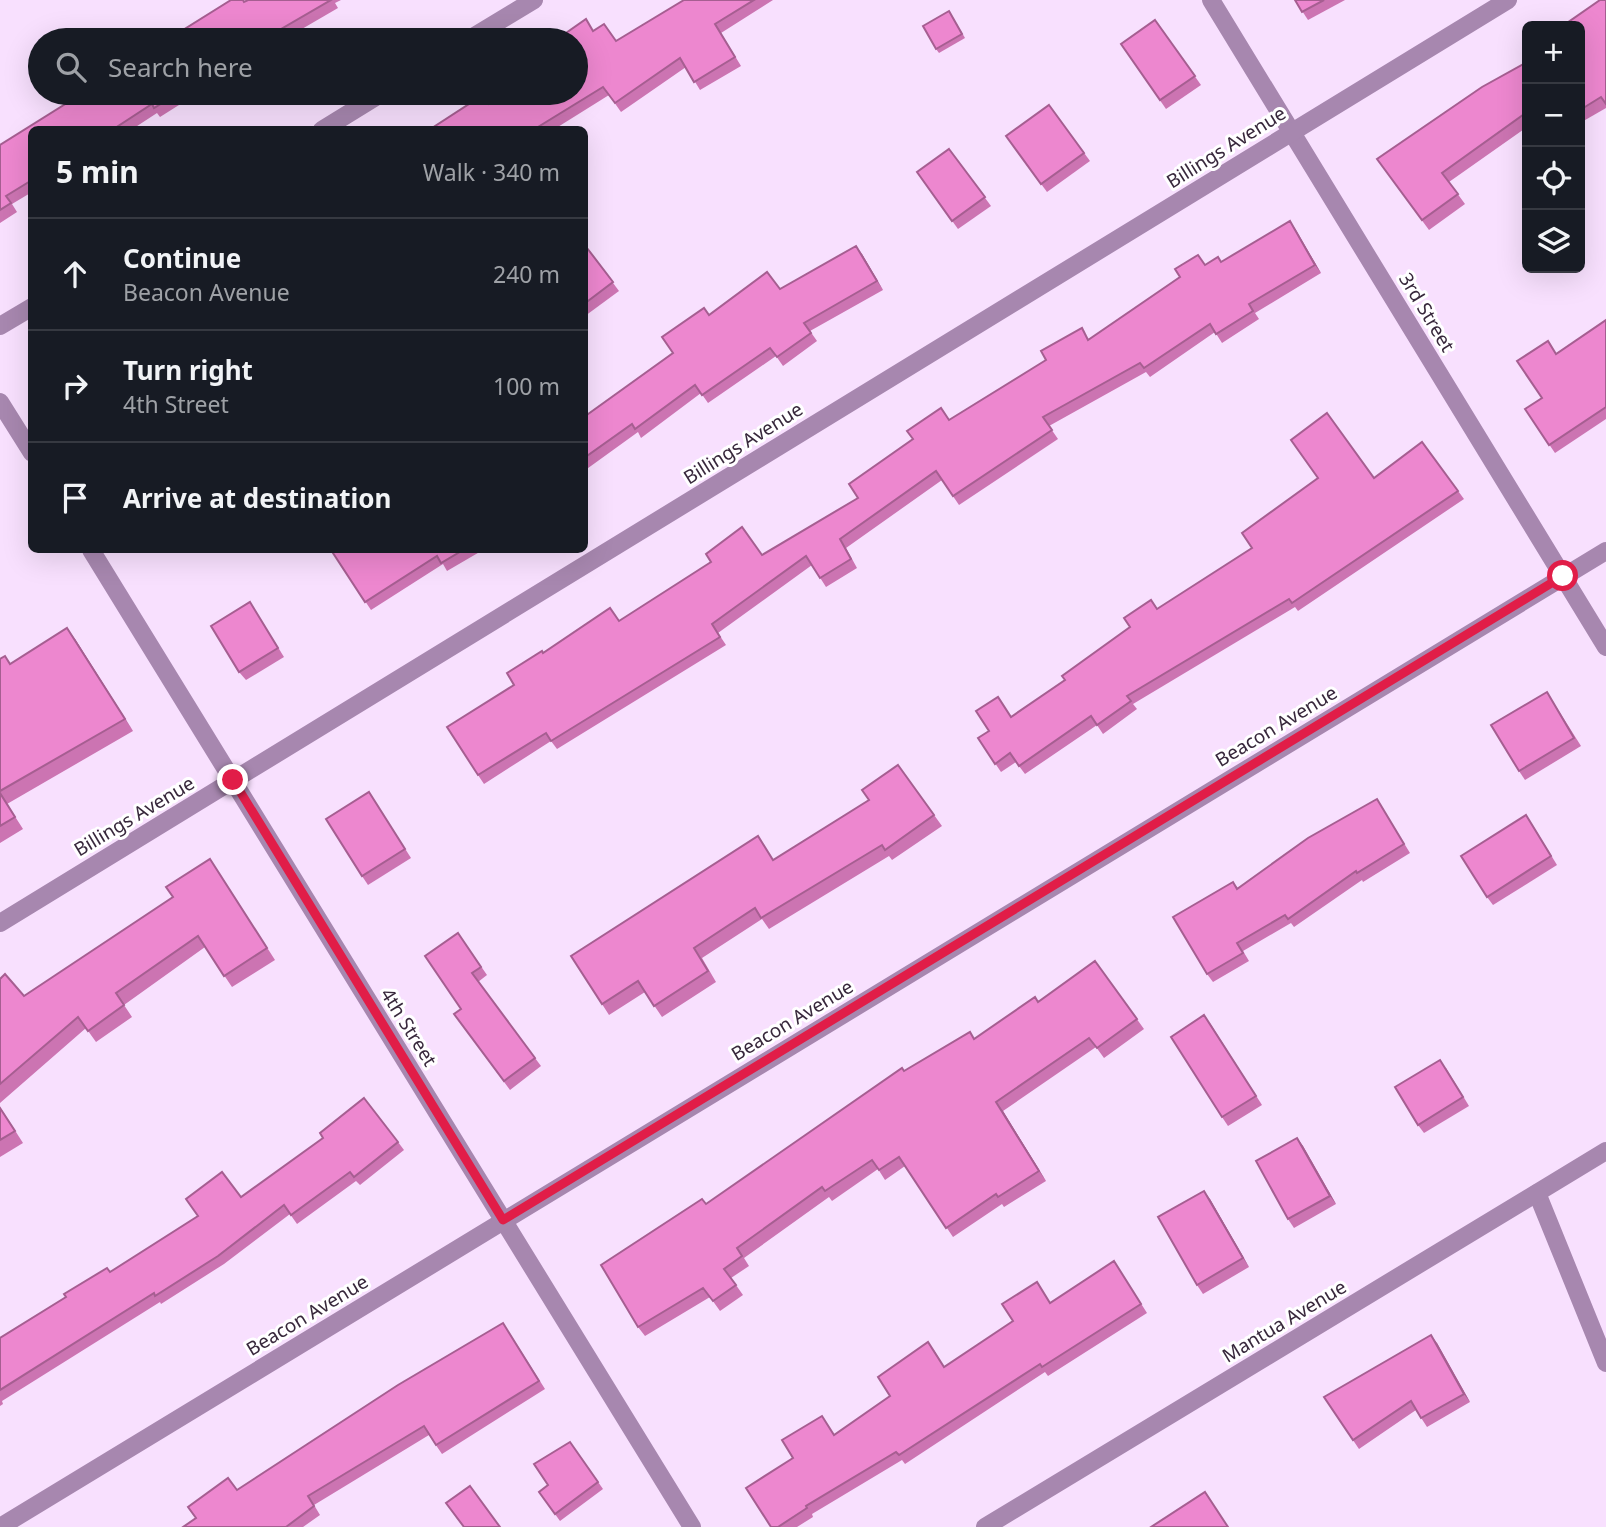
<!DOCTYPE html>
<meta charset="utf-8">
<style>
:root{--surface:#171b24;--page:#242831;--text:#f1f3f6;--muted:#9ea1a6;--line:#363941}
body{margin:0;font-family:"Noto Sans",sans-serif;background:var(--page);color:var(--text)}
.controls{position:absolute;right:21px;top:21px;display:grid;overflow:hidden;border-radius:10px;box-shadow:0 7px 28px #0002}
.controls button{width:63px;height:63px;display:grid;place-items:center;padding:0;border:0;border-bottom:2px solid var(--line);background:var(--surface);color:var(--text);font:35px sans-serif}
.stop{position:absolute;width:21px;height:21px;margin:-16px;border:5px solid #e11d48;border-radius:50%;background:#fff}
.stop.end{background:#e11d48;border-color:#fff;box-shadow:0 2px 7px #0008}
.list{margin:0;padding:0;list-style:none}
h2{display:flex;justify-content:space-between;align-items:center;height:91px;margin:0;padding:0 28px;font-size:30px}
h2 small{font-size:23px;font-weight:400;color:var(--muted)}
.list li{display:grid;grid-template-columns:46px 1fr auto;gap:21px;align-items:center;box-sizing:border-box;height:112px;padding:0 28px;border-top:2px solid var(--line)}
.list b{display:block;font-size:26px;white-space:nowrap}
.list p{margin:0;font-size:23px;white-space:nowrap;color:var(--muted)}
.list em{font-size:23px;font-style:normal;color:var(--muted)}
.icon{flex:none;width:38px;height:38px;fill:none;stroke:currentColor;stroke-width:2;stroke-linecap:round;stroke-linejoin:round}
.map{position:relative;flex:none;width:1606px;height:1527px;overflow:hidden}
.search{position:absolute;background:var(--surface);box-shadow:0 7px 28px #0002;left:28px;top:28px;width:560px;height:77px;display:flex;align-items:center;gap:18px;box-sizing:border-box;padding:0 24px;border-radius:38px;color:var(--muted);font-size:26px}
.panel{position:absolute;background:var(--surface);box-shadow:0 7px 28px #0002;left:28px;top:126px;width:560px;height:427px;border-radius:10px}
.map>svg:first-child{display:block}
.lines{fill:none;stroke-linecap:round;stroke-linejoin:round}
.minor{stroke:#a787af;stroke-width:18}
.wall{fill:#cc74b2}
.shaded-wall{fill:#a65e91}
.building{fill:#ed87cf;stroke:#a65e91;stroke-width:2}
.route{stroke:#e11d48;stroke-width:9}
.labels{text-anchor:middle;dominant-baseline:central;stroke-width:6;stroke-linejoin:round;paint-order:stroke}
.street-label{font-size:19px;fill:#38283c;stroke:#fff}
</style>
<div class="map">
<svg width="1606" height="1527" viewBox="0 0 1606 1527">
<rect width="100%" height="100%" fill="#f8e0fe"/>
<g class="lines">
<!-- minor -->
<g class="minor">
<polyline points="1211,0 1606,647"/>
<polyline points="468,40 534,0"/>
<polyline points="322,130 382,93"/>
<polyline points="0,326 32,307"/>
<polyline points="0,402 32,453"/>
<polyline points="91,550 692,1527"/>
<polyline points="0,923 1508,0"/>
<polyline points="1537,1193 1606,1363"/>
<polyline points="0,1527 1606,551"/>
<polyline points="985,1527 1606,1151"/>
</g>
</g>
<!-- wall -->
<g class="wall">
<polygon points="248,0 341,0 335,3 338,8 283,40 167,40"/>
<polygon points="684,0 773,0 721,33 741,66 700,90 686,67 621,112 609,95 553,130 429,130 489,104 576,93 594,31 616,41"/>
<polygon points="1295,0 1345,0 1308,20"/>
<polygon points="1606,0 1606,108 1580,123 1580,26"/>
<polygon points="949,11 965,38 939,53 936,49"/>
<polygon points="1155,20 1201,85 1166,109 1121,44"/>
<polygon points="1527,62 1527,127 1449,182 1465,204 1429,230 1377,159"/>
<polygon points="83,93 198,93 160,117 157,113 131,130 32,130 32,192 12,204 17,212 0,223 0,145"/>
<polygon points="1049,105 1090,161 1047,192 1006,136"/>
<polygon points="949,149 991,206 958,229 917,172"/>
<polygon points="1290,221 1321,273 1255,313 1259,319 1222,343 1215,332 1150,377 1146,372 1049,426 1058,439 959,505 942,480 846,548 857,568 826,587 812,565 718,633 726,645 557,749 551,741 484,784 478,775 514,685 543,653 619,621 762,555 858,498 949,420 1089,340 1205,265 1221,262"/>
<polygon points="587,248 619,291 585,316 584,315 584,250"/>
<polygon points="862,254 883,290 810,331 817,341 783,366 776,356 708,403 701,393 641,438 638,432 584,471 584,417 673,353 709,315 780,289"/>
<polygon points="1606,320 1606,419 1555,453 1525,409 1542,398 1557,354"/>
<polygon points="1422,442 1464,499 1298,611 1295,607 1133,704 1137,709 1103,734 1097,725 1025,774 1016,762 1001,772 978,738 1011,717 1065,680 1157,609 1374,478"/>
<polygon points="331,550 483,550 447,571 443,564 371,610"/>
<polygon points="250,602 284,657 246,680 239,672"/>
<polygon points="75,639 133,731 7,804 23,829 0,843 0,659 5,656 10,664"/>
<polygon points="1547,692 1581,746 1525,780 1519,771"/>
<polygon points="898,765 942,826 892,860 889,856 769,929 762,919 702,958 716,982 662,1017 645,992 609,1015 602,1004 774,860 869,800"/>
<polygon points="369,792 411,858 368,885 362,876"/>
<polygon points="1377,799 1410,853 1363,882 1362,880 1294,927 1291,923 1243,951 1249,961 1213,982 1207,974 1233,882 1238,888"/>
<polygon points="1532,824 1557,865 1493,905 1487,897"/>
<polygon points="218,871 275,960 232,987 205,947 124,1005 132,1017 96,1042 86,1028 0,1103 0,979 24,996"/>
<polygon points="458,933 487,975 478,982 541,1066 510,1090 454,1014 461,1009"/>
<polygon points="1095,961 1144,1029 1104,1058 1096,1047 1003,1111 1046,1181 1004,1207 1002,1204 953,1237 905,1166 885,1180 878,1169 832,1201 829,1197 744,1258 749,1266 731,1278 743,1295 720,1311 710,1297 645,1336 638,1327 706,1204 904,1071 970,1032 974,1039 1038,1002"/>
<polygon points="1210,1023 1262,1105 1228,1126 1222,1117"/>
<polygon points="1446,1068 1469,1106 1424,1133 1418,1125"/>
<polygon points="0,1107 23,1143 0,1157"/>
<polygon points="1297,1138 1303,1146 1336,1204 1294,1228 1288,1219"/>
<polygon points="398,1142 404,1150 360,1185 356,1181 297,1224 290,1214 224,1264 161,1304 160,1302 2,1401 3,1404 0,1406 0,1338 110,1272 241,1197"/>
<polygon points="1210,1199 1249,1267 1203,1294 1197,1285"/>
<polygon points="1114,1261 1147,1313 1048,1376 1045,1372 905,1464 902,1460 812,1514 813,1517 797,1527 771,1527 834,1435 890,1396 934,1350 944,1367 1050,1303"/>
<polygon points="509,1332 545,1389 442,1454 429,1435 314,1505 320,1515 303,1527 183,1527 237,1490"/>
<polygon points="1437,1343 1470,1402 1427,1427 1416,1410 1359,1449 1324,1397"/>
<polygon points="570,1442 603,1489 560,1521 539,1492 548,1485"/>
</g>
<!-- shaded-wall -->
<g class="shaded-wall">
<polygon points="1290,221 1296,230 1321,273 1315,265"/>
<polygon points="856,246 862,254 883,290 877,281"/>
<polygon points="67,628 75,639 133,731 125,719"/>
<polygon points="996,1102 1003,1111 1046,1181 1039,1171"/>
<polygon points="1297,1138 1303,1146 1336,1204 1330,1196"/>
<polygon points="1204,1191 1210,1199 1249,1267 1243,1258"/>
<polygon points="1431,1335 1437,1343 1470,1402 1464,1394"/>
</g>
<!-- building -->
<g class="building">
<polygon points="231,0 243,0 244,2 248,0 331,0 262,40 167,40"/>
<polygon points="684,0 754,0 715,24 735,57 694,82 680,58 615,103 603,87 533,130 429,130 483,95 489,104 507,93 576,93 576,40 556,40 586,19 593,31 604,24 616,41"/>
<polygon points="1295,0 1324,0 1302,12"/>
<polygon points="1600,0 1606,0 1606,104 1601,97 1580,110 1580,26 1570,26 1567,23"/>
<polygon points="949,11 962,34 936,49 923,26"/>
<polygon points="1155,20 1195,76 1160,100 1121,44"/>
<polygon points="1527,62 1527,112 1442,173 1458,194 1422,220 1377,159 1482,87"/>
<polygon points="83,93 178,93 154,108 152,104 112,130 32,130 32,180 6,196 11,203 0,210 0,145"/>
<polygon points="1049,105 1084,153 1041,184 1006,136"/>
<polygon points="949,149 985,197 952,221 917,172"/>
<polygon points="1290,221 1315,265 1249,304 1253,311 1216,334 1210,324 1144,368 1140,363 1043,417 1052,430 953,496 936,471 840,539 851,559 820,578 806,556 712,624 720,637 551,741 546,733 478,775 447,727 514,685 507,673 542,651 543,653 610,608 619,621 711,562 706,554 742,527 762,555 858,498 849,484 913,439 907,431 941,408 949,420 1046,360 1041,351 1082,328 1088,340 1180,277 1175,269 1198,255 1205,265 1218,257 1221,262"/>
<polygon points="856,246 877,281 804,323 811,333 777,357 770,348 702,395 695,385 635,429 632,424 584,458 584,417 673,353 662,337 704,308 709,315 767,272 780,289"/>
<polygon points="587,248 613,282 584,304 584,250"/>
<polygon points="1606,320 1606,407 1549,445 1525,409 1542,398 1517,361 1548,341 1556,354"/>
<polygon points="1327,413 1374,478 1422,442 1458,491 1292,603 1289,599 1127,696 1131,701 1097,725 1091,716 1019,766 1010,753 995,764 978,738 989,731 976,711 998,697 1011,717 1065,680 1062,676 1130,627 1124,618 1151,600 1157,609 1252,548 1242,533 1318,478 1291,440"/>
<polygon points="331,550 463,550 441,563 437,556 365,602"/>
<polygon points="250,602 278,648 239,672 211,626"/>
<polygon points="67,628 125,719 0,791 0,659 5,656 10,664"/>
<polygon points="1547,692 1574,738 1519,771 1491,725"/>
<polygon points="898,765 934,815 885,850 882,845 761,918 755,908 694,948 708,971 654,1006 638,981 602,1004 571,956 758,836 773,860 869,800 862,790"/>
<polygon points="369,792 405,849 362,876 326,819"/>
<polygon points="0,793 15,817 0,826"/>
<polygon points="1377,799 1404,844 1357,873 1356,871 1288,919 1285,915 1237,943 1243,953 1207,974 1173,917 1233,882 1237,889 1308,838"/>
<polygon points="1526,815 1551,856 1487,897 1461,856"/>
<polygon points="210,859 267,948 224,976 198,936 116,993 124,1005 88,1031 78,1017 0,1084 0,979 5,974 24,996 173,897 166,887"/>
<polygon points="458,933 481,967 472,973 535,1058 504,1081 454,1014 461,1009 425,956"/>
<polygon points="1095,961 1137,1019 1097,1048 1089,1038 996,1102 1039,1171 998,1197 996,1194 946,1228 899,1157 879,1170 872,1160 825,1191 822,1187 737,1248 742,1256 724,1269 736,1285 713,1301 703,1288 638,1327 601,1265 702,1199 706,1204 902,1068 904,1071 970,1032 974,1039 1035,997 1038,1002"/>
<polygon points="1204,1015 1256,1096 1222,1117 1171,1037"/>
<polygon points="1440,1060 1463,1097 1418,1125 1395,1087"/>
<polygon points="364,1098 398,1142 354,1177 350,1172 291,1215 284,1205 218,1256 155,1296 154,1293 0,1390 0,1338 66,1297 64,1294 107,1268 110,1272 198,1216 186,1199 222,1172 241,1197 323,1138 320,1133"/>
<polygon points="0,1108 15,1131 0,1140"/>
<polygon points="1297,1138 1330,1196 1288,1219 1256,1161"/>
<polygon points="1204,1191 1243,1258 1197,1285 1158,1217"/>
<polygon points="1114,1261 1141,1304 1042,1367 1040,1364 899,1455 896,1452 806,1506 807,1508 778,1527 771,1527 746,1488 793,1458 782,1440 822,1416 834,1435 890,1396 878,1377 928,1342 944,1367 1013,1321 1002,1304 1037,1282 1050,1303"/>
<polygon points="503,1323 539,1381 436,1445 424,1426 308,1496 314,1506 286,1527 183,1527 196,1518 188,1507 228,1478 237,1490 398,1385"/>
<polygon points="1431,1335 1464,1394 1421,1418 1411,1401 1353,1440 1324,1397"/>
<polygon points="570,1442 598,1482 555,1514 539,1492 548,1485 534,1464"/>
<polygon points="470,1486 500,1527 464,1527 446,1503"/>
<polygon points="1205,1492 1228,1527 1151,1527"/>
</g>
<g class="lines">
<!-- route -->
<polyline class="route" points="233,780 503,1220 1563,576"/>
</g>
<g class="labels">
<!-- street labels -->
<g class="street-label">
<text transform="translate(1226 147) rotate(-32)">Billings Avenue</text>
<text transform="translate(1427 312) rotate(59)">3rd Street</text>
<text transform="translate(743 443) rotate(-32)">Billings Avenue</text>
<text transform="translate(1276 726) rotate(-31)">Beacon Avenue</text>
<text transform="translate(134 816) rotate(-31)">Billings Avenue</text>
<text transform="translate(792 1020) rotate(-31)">Beacon Avenue</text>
<text transform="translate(409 1027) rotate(58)">4th Street</text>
<text transform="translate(307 1315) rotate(-31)">Beacon Avenue</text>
<text transform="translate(1284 1321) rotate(-31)">Mantua Avenue</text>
</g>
</g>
</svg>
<div class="controls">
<button>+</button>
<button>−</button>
<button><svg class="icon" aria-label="locate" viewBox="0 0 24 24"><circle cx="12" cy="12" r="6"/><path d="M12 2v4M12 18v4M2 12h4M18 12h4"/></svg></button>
<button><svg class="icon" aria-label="layers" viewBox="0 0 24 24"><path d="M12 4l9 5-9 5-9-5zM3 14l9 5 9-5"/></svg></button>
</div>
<div class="stop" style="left:1563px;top:576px"></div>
<div class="stop end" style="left:233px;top:780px"></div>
<div class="search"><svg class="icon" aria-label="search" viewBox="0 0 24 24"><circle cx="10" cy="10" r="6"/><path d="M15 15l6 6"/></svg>Search here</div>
<section class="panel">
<h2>5 min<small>Walk · 340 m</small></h2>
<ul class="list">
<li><svg class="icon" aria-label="ahead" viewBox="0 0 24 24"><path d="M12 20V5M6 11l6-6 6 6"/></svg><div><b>Continue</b><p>Beacon Avenue</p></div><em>240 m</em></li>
<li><svg class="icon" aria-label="right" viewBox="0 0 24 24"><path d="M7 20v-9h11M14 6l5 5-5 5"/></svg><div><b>Turn right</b><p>4th Street</p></div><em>100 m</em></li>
<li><svg class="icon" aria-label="arrive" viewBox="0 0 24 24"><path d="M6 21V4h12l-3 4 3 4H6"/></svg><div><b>Arrive at destination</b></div></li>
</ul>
</section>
</div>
